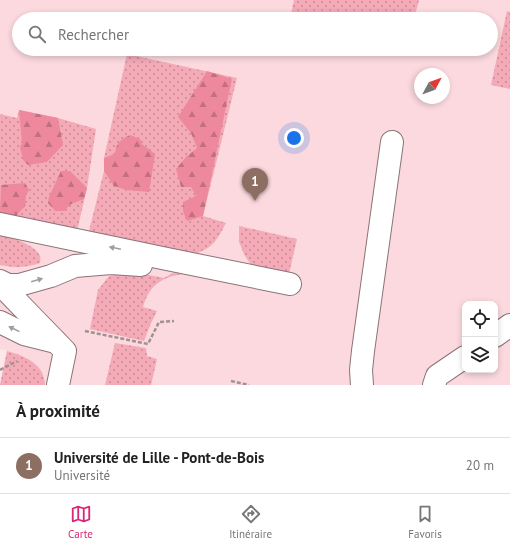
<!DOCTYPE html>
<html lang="fr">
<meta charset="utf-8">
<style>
:root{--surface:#fff;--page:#f2f2f2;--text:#222;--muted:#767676;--line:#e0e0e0;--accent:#db2777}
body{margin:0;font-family:"PT Sans",sans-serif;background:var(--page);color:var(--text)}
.controls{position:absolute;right:12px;bottom:12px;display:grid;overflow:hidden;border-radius:8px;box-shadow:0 2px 6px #0003}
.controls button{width:36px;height:36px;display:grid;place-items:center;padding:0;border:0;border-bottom:1px solid var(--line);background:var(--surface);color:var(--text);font:20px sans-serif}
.compass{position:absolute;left:414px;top:68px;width:36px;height:36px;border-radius:50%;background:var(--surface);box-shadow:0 2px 6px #0003;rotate:49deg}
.you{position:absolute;left:294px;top:138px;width:14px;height:14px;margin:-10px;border:3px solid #fff;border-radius:50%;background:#1a73e8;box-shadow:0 0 0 6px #1a73e833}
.badge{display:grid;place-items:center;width:26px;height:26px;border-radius:50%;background:var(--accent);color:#fff;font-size:13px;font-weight:700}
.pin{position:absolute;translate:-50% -33px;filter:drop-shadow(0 1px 2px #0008)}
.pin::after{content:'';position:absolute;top:21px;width:14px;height:12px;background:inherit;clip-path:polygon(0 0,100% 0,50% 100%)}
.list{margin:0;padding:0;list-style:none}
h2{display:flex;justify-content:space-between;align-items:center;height:52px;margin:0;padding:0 16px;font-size:17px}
h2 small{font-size:13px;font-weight:400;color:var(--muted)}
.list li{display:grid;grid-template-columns:26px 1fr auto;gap:12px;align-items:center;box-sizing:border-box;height:56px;padding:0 16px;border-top:1px solid var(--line)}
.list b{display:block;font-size:15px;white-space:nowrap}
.list p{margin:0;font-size:13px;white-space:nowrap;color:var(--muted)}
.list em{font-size:13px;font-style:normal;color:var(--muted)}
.icon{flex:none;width:22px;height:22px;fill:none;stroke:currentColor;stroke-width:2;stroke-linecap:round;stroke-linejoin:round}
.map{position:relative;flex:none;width:510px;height:385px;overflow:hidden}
.search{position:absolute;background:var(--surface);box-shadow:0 2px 6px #0003;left:12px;right:12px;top:12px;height:44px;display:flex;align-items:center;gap:10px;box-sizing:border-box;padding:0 14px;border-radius:22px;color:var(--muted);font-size:15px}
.sheet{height:108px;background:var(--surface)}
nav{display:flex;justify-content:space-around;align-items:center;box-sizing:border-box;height:56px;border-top:1px solid var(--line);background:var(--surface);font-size:11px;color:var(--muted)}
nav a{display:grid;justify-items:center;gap:2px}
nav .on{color:var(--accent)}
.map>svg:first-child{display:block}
.built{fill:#fbd9de;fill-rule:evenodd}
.grass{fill:url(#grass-dots)}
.forest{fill:url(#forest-firs)}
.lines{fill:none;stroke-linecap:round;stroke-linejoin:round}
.minor-casing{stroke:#8a7477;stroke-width:24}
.path{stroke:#a09193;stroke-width:2.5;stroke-dasharray:4 2;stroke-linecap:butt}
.minor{stroke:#fff;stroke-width:22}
.oneway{fill:#a29c9d}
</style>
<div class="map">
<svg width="510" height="385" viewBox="0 0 510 385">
<defs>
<pattern id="grass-dots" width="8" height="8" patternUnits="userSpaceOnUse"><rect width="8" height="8" fill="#f4aab7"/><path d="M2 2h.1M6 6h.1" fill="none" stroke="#c78b96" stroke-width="1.8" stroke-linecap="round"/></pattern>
<pattern id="forest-firs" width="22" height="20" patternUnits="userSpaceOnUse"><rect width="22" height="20" fill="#ee889c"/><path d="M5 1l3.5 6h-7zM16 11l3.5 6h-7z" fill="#c27080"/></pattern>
</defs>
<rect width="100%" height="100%" fill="#fce8eb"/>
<!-- built -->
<path class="built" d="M0,0H510V385H0L7,351L0,349ZM19,19H491V49H19ZM420,74H444V98H420ZM465,304H495V370H465Z"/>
<!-- grass -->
<g class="grass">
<polygon points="294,0 419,0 414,19 293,19 290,18"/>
<polygon points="507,11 510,12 510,89 491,85"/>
<path d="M127,54L237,78L203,216L226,223C215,244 212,249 188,256L88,235L104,171V158Z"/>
<polygon points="19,110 58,118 96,129 87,188 77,231 0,213 0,114 17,118"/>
<polygon points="239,226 297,239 288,278 251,265 244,254 239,242"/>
<path d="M0,233C10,237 36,245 40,256C41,258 40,261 40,263C26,268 14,268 0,265Z"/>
<path d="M133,272L164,278L173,273L183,274C161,277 149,286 143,307L157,311L151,323L144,341L90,329L98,290L109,276Z"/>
<polygon points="115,343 146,348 147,356 157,359 151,385 105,385"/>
<path d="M7,351C24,356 44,363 45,385H0Z"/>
</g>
<!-- forest -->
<g class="forest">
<polygon points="207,71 232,79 203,216 187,221 183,211 183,202 196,196 191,187 181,187 176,169 186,157 197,148 191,133 178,117"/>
<polygon points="19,110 58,118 63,145 47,162 28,165 23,160 20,147 22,143"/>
<path d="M130,135L140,139L142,144L155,154L149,192L126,190L114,186L104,171V158L115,154C116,143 120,140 130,135Z"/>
<polygon points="61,171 70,171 87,188 84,199 69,205 65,211 55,211 48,203 49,197"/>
<polygon points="25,183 29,190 26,195 25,206 15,217 0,213 1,185"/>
</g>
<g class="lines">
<!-- minor casing -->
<g class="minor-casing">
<g id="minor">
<polyline points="0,224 167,259 290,284"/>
<polyline points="0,281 8,285 19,285 51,276 75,266 111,263 141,265"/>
<polyline points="0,284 65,351 58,385"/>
<polyline points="0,322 24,334 56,342"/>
<polyline points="495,336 510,325"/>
<polyline points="362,385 361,370 363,351 392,142"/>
<polyline points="434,385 437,376 465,357"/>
</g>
</g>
<!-- path -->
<g class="path">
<polyline points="85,331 148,344 159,322 174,321"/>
<polyline points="0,370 17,361"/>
<polyline points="231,381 249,385"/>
</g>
<!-- minor -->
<use href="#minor" class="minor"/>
</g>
<!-- one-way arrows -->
<defs><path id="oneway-solid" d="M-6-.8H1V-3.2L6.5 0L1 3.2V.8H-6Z"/></defs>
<g class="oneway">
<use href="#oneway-solid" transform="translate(115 248) rotate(-168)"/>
<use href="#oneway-solid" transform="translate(37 280) rotate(-16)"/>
<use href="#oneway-solid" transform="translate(14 329) rotate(-154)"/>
</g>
</svg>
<div class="controls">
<button><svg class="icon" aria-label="locate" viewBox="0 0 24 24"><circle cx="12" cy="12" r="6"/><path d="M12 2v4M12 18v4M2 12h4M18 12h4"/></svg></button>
<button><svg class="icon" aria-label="layers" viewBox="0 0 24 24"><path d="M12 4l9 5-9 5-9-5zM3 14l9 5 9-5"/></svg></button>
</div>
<svg class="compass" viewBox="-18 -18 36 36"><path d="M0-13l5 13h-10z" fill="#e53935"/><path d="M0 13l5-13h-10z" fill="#767676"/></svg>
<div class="you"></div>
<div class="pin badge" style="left:255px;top:201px;background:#8d6e63">1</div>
<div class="search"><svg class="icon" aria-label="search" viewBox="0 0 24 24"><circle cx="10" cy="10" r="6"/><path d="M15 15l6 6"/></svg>Rechercher</div>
</div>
<section class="sheet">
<h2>À proximité<small></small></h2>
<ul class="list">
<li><span class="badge" style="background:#8d6e63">1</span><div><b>Université de Lille - Pont-de-Bois</b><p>Université</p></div><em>20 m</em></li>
</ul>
</section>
<nav>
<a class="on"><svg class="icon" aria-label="map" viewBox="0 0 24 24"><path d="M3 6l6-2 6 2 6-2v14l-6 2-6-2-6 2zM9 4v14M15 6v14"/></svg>Carte</a>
<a><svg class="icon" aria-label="directions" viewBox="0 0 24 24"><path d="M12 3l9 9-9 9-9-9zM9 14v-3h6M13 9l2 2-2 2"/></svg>Itinéraire</a>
<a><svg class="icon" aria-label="saved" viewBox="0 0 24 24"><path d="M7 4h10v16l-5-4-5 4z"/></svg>Favoris</a>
</nav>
